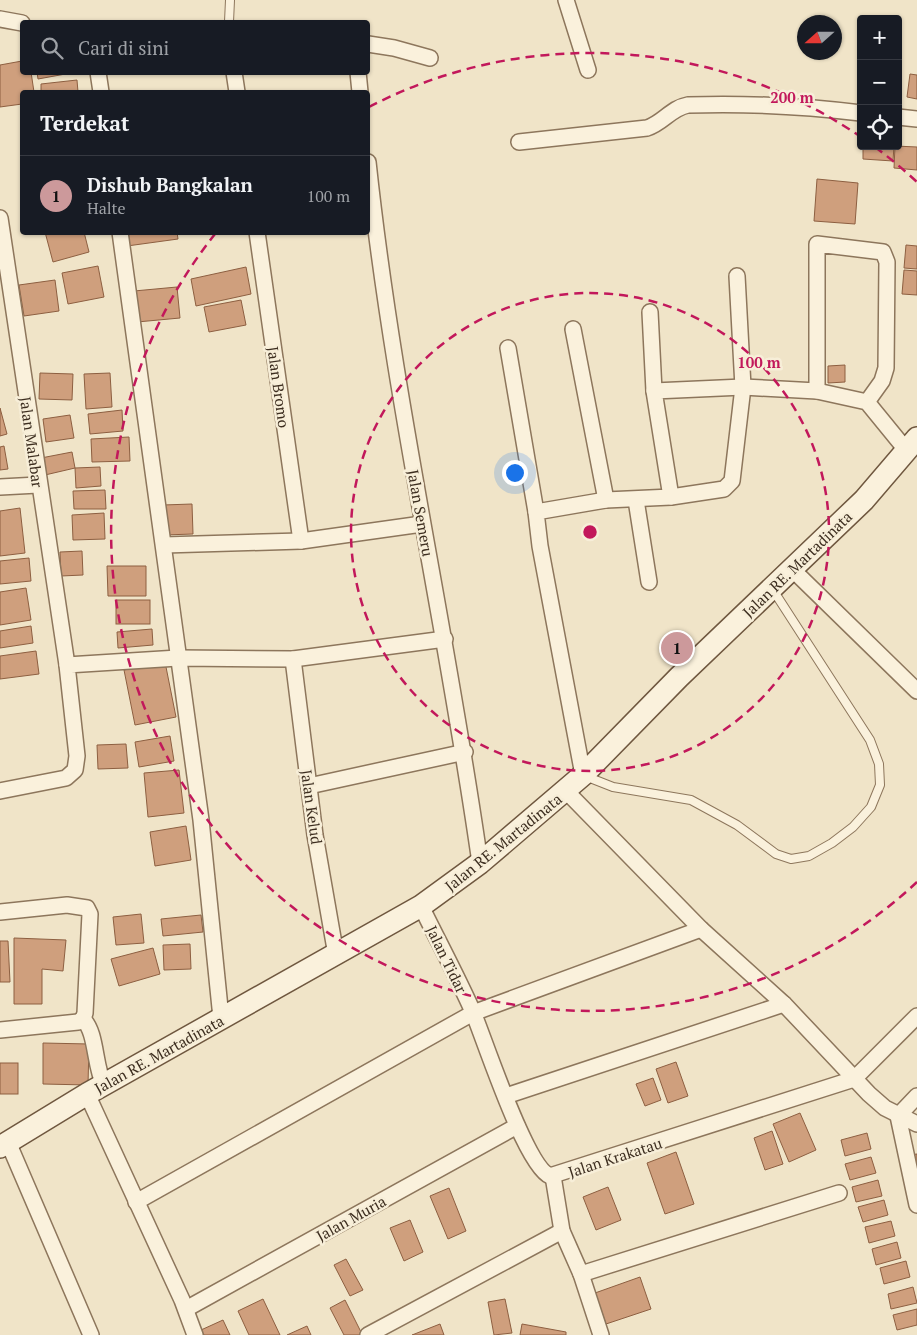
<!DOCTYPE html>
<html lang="id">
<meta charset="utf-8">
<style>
:root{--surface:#171b24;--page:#20242c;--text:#f1f3f6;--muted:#9ea1a6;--line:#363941;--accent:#cc999b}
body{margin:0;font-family:"PT Serif",serif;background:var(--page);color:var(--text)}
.controls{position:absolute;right:15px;top:15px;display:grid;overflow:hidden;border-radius:5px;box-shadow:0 1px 4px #0004}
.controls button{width:45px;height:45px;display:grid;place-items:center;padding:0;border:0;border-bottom:1px solid var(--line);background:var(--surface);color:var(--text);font:25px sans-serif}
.compass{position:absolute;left:797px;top:15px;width:45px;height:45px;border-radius:50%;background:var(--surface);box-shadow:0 1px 4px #0004;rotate:249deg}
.you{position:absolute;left:514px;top:472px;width:18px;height:18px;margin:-12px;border:4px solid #fff;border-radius:50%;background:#1a73e8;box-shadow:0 0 0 8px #1a73e833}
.badge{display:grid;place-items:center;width:32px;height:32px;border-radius:50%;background:var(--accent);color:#111;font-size:16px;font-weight:700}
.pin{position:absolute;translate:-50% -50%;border:2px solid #fff;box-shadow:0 1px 5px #0006}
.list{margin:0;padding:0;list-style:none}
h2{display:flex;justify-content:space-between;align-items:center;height:65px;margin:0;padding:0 20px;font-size:21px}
h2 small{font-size:16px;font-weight:400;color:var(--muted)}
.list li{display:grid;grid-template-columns:32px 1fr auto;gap:15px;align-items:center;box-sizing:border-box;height:80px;padding:0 20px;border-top:1px solid var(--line)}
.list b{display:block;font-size:19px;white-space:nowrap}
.list p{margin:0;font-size:16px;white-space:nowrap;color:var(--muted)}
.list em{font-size:16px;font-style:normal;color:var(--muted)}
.icon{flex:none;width:28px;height:28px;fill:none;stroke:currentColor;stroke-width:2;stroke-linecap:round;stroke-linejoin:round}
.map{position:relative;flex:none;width:917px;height:1335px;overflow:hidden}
.search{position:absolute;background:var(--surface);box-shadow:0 1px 4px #0004;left:20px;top:20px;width:350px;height:55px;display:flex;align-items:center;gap:12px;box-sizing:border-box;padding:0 18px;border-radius:5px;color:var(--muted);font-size:19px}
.panel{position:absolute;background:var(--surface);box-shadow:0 1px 4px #0004;left:20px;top:90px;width:350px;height:145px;border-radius:5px}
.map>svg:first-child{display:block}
.building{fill:#cf9f7d;stroke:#8d5f41}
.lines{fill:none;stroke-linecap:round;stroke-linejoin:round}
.lane-casing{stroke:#8d765c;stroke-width:10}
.street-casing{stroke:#8d765c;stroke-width:18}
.secondary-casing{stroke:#6f573f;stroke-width:24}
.lane{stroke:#faf1dc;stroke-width:8}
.street{stroke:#faf1dc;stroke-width:15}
.secondary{stroke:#faf1dc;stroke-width:21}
.ring{fill:none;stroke:#c2185b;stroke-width:2.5;stroke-dasharray:9 6}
.labels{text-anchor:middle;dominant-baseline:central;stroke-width:5;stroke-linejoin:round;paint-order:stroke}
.street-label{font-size:15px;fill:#3d2e20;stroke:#f7eed8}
.centre{fill:#c2185b;stroke:#f7eed8;stroke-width:2.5}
.ring-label{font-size:15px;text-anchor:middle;font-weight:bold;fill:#c2185b;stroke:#f7eed8;stroke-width:5;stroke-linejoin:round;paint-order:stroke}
</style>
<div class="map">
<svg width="917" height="1335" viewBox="0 0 917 1335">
<rect width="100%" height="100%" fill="#f0e4c8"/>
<!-- building -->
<g class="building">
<polygon points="22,61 22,72 31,72 34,92 22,92 22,104 0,107 0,65"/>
<polygon points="37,72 71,72 71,73 38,79"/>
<polygon points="910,74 917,75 917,99 907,97"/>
<polygon points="77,80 78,92 41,92 41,84"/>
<polygon points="863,146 894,146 893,161 863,159"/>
<polygon points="895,146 917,147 917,170 894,168"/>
<polygon points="817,179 858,183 855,224 814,221"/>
<polygon points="45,232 84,232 89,252 53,262"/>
<polygon points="125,232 177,232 178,239 127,246"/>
<polygon points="906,245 917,246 917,269 904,268"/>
<polygon points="98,266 104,297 68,304 62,273"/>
<polygon points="246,267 251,294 196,306 191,279"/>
<polygon points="904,270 917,271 917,295 902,294"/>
<polygon points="55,280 59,311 24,316 19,285"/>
<polygon points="177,287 180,318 137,322 134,291"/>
<polygon points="241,300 246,325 209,332 204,307"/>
<polygon points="845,365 845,382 828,383 828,366"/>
<polygon points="40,373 73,374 72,400 39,399"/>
<polygon points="110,373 112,407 86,409 84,374"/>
<polygon points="0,408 7,434 0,436"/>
<polygon points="122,410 123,431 90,434 88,414"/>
<polygon points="70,415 74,438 46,442 43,419"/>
<polygon points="129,437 130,461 92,462 91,439"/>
<polygon points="4,446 8,469 0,470 0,447"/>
<polygon points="72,452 75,468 45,475 41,458"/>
<polygon points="100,467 101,486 76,488 75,468"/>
<polygon points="105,490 106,509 74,509 73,491"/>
<polygon points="192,504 193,534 164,535 163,505"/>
<polygon points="20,508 25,553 0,556 0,511"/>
<polygon points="104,513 105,539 73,540 72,515"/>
<polygon points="82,551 83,575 61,576 60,552"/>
<polygon points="29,558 31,581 0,584 0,561"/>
<polygon points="107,566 146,566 146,596 108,596"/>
<polygon points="26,588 31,620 0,625 0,592"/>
<rect x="116" y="600" width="34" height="24"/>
<polygon points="31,626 33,643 0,648 0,631"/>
<polygon points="152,629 153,645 118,648 117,632"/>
<polygon points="36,651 39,674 0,679 0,656"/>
<polygon points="165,662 176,717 135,725 124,670"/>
<polygon points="170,736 174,761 139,767 135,742"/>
<polygon points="126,744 128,768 98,769 97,745"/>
<polygon points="179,770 184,813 148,817 144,773"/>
<polygon points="186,826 191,860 155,866 150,832"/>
<polygon points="141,914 144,943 116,945 113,917"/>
<polygon points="201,915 203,932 163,936 161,919"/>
<polygon points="14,938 66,940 63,971 42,969 42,1004 14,1004"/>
<polygon points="0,941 8,941 10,982 0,982"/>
<polygon points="190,944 191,969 164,970 163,945"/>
<polygon points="153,948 160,974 119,986 111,959"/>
<polygon points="43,1043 89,1044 88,1085 43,1084"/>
<polygon points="676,1062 688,1096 668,1103 656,1069"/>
<rect x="0" y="1063" width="18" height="31"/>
<polygon points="653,1078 661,1100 645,1106 636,1084"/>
<polygon points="800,1113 816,1150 789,1162 773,1124"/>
<polygon points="772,1131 783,1164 765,1170 754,1138"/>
<polygon points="867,1133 871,1149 845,1156 841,1140"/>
<polygon points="676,1152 694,1204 665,1214 647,1163"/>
<polygon points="917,1154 917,1170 910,1155"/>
<polygon points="871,1157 876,1173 850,1180 845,1164"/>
<polygon points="878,1180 882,1196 856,1202 852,1187"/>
<polygon points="608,1187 621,1220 596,1230 583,1197"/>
<polygon points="449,1188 466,1231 448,1239 430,1196"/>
<polygon points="884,1200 888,1215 863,1222 858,1207"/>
<polygon points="410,1220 423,1252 404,1261 390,1228"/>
<polygon points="891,1221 895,1236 869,1243 865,1227"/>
<polygon points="897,1242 901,1258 876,1265 872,1249"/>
<polygon points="346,1259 363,1290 350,1296 334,1265"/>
<polygon points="906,1261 910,1277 884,1284 880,1268"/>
<polygon points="640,1277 651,1309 606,1324 595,1293"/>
<polygon points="913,1287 917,1303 891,1309 888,1294"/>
<polygon points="263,1299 280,1335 249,1335 238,1311"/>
<polygon points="505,1299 512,1333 494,1335 488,1302"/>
<polygon points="345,1300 362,1334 361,1335 344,1335 330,1308"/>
<polygon points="917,1309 917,1325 897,1330 893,1315"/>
<polygon points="223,1320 230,1335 204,1335 201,1330"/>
<polygon points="440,1324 444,1335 412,1335"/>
<polygon points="522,1324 566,1332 566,1335 520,1335"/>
<polygon points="307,1326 311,1335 287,1335"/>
</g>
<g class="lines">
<!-- lane casing -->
<g class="lane-casing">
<g id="lane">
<polyline points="229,22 230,0"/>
<polyline points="585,776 613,787 691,800 737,825 776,854 791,859 809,856 832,843 853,827 871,807 880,785 879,764 870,740 773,590"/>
</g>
</g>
<!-- street casing -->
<g class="street-casing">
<g id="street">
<polyline points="566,0 588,70"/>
<polyline points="0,19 22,23"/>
<polyline points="368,44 394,48 430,58"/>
<polyline points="98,72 101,92"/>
<polyline points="234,72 237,92"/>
<polyline points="358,72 360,92"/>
<polyline points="898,117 917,119"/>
<path d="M519,142L647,128C663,123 671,108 688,105C746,103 803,106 861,113"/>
<path d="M368,162C393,397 447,629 480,863"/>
<polyline points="0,218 67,665"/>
<polyline points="120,232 201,820 221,1018"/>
<polyline points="257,232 301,541"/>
<polyline points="650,312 654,391"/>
<polyline points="573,329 606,500"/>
<polyline points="508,348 536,512"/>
<polyline points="817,391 817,244 883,252 887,262 886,368 882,381 867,402"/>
<polyline points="0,487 38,485"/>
<polyline points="671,497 724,489 732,481 743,387 737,276"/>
<polyline points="636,500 649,582"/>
<polyline points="164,545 301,541 422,524"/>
<polyline points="792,569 917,691"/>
<polyline points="293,659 315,835 336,955"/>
<polyline points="583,775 540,546 536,512 606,500 671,497 654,391 743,387 817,391 867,402 907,451"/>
<polyline points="309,786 465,752"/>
<polyline points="0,791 66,778 75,770 77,756 67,665 178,658 293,659 445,639"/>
<polyline points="566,791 701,929 784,1004 869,1094 885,1108 917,1124"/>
<path d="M421,906C438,941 457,976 473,1012C485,1041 526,1167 550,1176L854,1079L917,1016"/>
<polyline points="0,912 67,905 87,908 90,914 85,1013 83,1019"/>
<path d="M83,1019C97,1033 94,1065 104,1085"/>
<polyline points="0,1030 78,1022 83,1019"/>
<polyline points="87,1094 182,1300 195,1335"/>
<polyline points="506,1096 784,1004"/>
<polyline points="917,1096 898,1116 917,1205"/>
<polyline points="8,1142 91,1335"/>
<polyline points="553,1176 562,1231 581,1274 601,1335"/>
<polyline points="136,1202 473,1013 701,929"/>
<polyline points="581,1274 839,1193"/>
<polyline points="186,1309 517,1126"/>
<polyline points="368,1335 562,1231"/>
</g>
</g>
<!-- secondary casing -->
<g class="secondary-casing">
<polyline id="secondary" points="0,1147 87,1094 421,906 480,863 583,775 679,677 864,500 917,438"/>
</g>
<!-- lane -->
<use href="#lane" class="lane"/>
<!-- street -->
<use href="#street" class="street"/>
<!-- secondary -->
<use href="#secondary" class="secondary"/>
</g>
<!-- distance rings -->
<g class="ring">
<circle cx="590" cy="532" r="239"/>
<path d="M917 882A479 479 0 0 1 215 234M369 107A479 479 0 0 1 858 135M875 147A479 479 0 0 1 917 182"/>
</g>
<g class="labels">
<!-- street labels -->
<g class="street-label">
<text transform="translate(279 387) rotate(82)">Jalan Bromo</text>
<text transform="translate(32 442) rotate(82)">Jalan Malabar</text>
<text transform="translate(421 513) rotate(80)">Jalan Semeru</text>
<text transform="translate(797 564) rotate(-44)">Jalan RE. Martadinata</text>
<text transform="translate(312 807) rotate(82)">Jalan Kelud</text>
<text transform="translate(503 842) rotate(-39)">Jalan RE. Martadinata</text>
<text transform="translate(447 959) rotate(64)">Jalan Tidar</text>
<text transform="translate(159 1054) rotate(-29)">Jalan RE. Martadinata</text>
<text transform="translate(615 1157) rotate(-18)">Jalan Krakatau</text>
<text transform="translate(351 1218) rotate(-29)">Jalan Muria</text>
</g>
</g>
<circle cx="590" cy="532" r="8" class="centre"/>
<g class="ring-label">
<text x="792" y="103">200 m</text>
<text x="759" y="368">100 m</text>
</g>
</svg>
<div class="controls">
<button>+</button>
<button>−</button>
<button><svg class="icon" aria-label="locate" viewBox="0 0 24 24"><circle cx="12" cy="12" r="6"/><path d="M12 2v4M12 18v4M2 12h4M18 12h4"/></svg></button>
</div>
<svg class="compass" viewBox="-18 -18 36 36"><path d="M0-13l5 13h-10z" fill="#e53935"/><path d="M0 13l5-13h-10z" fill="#9ea1a6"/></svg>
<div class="you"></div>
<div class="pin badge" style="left:677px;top:648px">1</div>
<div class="search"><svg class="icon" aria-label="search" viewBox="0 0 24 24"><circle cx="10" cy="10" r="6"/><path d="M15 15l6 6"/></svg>Cari di sini</div>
<section class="panel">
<h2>Terdekat<small></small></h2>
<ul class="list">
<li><span class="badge">1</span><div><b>Dishub Bangkalan</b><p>Halte</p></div><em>100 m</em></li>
</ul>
</section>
</div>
